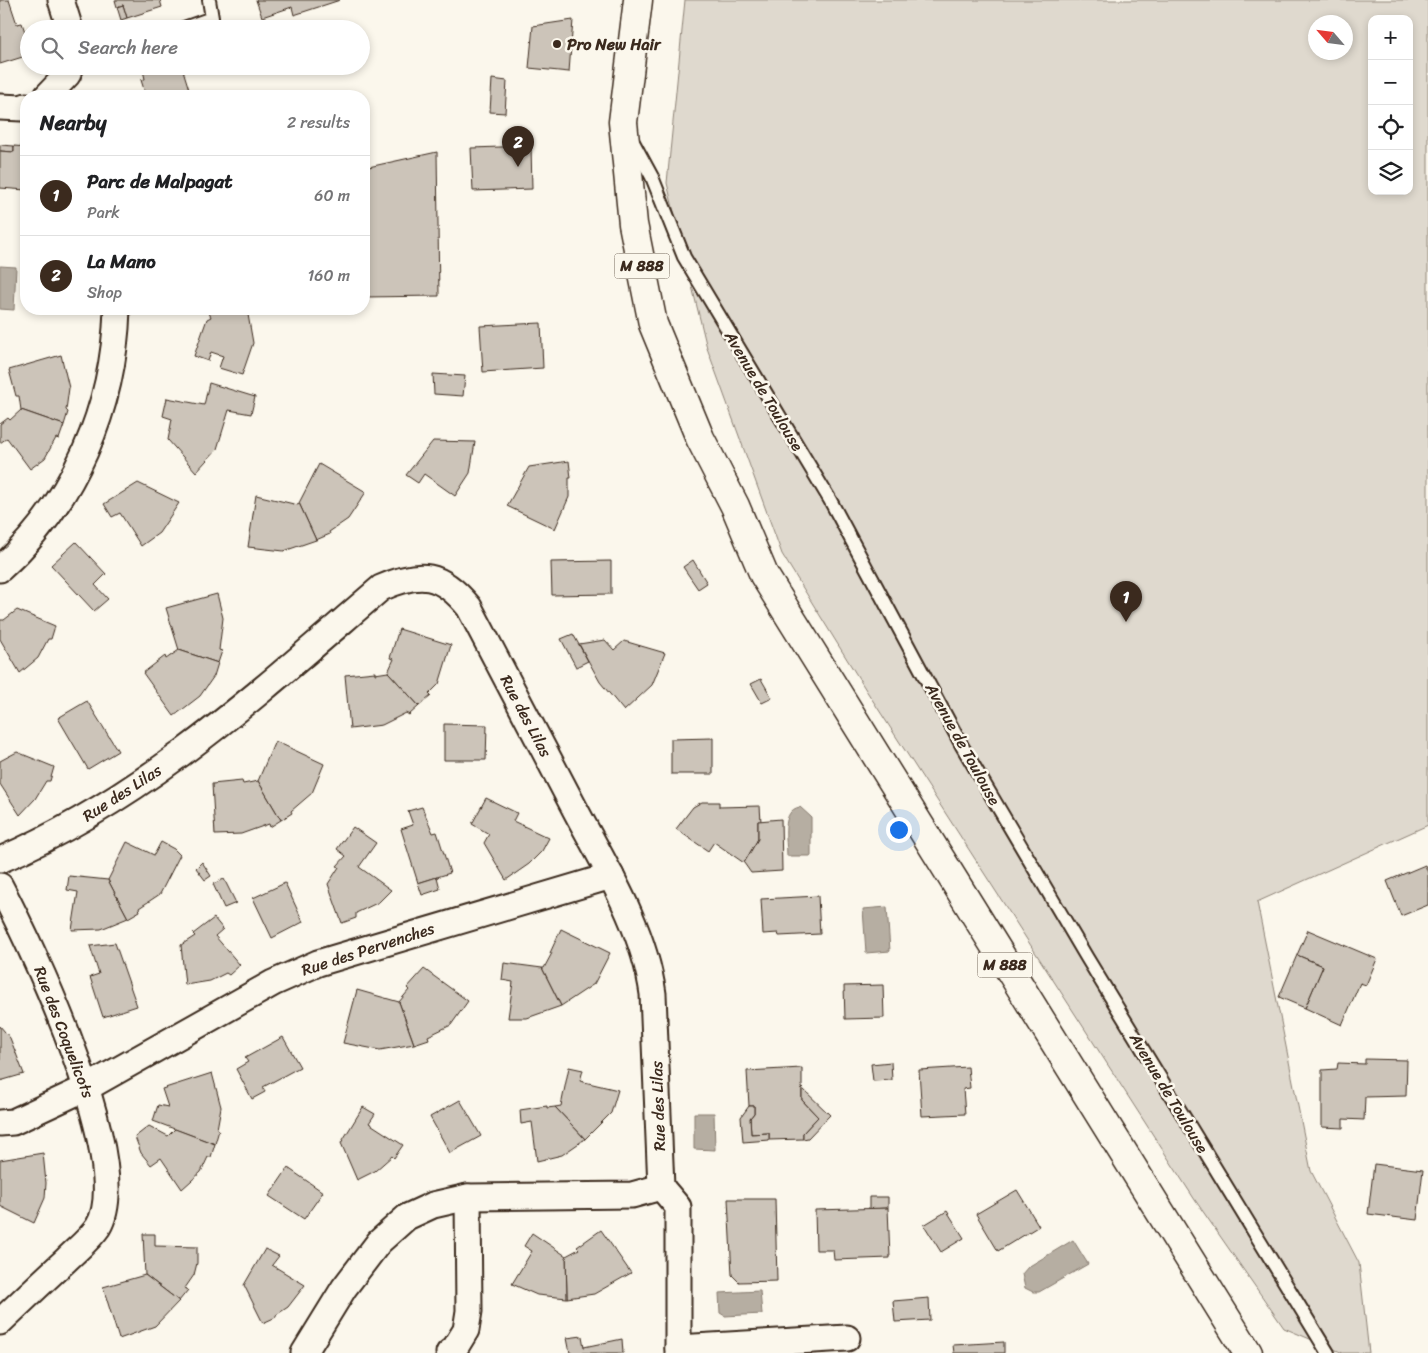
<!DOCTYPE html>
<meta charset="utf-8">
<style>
:root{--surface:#fff;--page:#f2f2f2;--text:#202124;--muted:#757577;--line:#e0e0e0;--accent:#3b2a1e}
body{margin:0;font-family:Sriracha,sans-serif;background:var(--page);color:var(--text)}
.controls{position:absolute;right:15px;top:15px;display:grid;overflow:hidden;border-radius:10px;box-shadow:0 2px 8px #0003}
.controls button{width:45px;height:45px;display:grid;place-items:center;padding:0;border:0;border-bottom:1px solid var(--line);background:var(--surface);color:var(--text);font:25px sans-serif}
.compass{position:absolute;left:1308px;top:15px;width:45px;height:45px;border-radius:50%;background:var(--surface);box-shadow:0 2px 8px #0003;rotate:298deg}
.you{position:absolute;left:898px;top:829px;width:18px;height:18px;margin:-12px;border:4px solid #fff;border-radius:50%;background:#1a73e8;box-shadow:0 0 0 8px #1a73e833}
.badge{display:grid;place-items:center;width:32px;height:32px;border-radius:50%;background:var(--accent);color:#fff;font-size:16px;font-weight:700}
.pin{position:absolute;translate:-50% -41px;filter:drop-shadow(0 1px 2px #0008)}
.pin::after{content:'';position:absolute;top:26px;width:18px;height:15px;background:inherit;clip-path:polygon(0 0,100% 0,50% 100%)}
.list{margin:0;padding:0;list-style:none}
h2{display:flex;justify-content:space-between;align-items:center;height:65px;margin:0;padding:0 20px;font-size:21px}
h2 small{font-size:16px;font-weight:400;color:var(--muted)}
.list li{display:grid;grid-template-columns:32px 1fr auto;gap:15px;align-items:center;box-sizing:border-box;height:80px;padding:0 20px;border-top:1px solid var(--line)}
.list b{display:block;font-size:19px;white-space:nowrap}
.list p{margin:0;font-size:16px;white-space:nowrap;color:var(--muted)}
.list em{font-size:16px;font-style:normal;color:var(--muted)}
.icon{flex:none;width:28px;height:28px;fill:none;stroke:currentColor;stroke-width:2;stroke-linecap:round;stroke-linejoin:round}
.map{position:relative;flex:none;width:1428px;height:1353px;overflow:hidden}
.search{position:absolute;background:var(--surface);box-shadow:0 2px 8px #0003;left:20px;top:20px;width:350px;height:55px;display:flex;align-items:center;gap:12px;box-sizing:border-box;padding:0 18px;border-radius:28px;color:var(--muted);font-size:19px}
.panel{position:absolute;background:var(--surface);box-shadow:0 2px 8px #0003;left:20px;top:90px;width:350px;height:225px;border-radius:20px}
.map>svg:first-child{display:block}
.green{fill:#dfd9ce;stroke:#8d8276;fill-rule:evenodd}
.water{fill:#b6aea2;stroke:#85796d}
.building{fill:#ccc4b9;stroke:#3b2a1e}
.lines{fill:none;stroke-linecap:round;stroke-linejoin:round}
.service-casing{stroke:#3b2a1e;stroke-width:16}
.minor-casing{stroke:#3b2a1e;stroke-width:29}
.primary-casing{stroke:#3b2a1e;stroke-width:31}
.service{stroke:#fbf7ec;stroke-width:12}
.minor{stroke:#fbf7ec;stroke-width:25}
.primary{stroke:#fbf7ec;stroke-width:28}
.poi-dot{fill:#3b2a1e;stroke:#fbf7ec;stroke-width:2}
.labels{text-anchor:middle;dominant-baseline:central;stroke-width:5;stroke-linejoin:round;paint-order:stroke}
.shield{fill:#fbf7ec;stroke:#75685c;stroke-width:1}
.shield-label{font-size:15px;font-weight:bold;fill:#3b2a1e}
.poi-label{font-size:16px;font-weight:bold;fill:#3b2a1e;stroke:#fbf7ec;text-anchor:start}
.street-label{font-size:16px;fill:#3b2a1e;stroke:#fbf7ec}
</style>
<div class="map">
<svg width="1428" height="1353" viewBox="0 0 1428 1353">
<rect width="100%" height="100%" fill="#fbf7ec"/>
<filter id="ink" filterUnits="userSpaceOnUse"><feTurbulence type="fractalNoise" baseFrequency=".02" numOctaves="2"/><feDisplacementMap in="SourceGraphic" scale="10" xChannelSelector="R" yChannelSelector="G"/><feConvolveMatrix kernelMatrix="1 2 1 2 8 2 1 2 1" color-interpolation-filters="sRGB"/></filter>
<g filter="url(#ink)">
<!-- green -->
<path class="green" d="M685,0H1428V825L1257,902L1311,1171L1359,1263L1369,1353H1343L1284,1328L1195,1200L866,690L782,554L707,348L667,183ZM1372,19H1409V191H1372ZM1316,22H1346V52H1316Z"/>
<!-- water -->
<g class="water">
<polygon points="0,266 16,267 14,310 0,309"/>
<path d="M800,807L811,817V856H787C787,841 780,810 800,807Z"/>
<polygon points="887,907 890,951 866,953 863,909"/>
<polygon points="694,1113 714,1113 715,1150 694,1149"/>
<polygon points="1073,1240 1088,1264 1039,1292 1033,1292 1025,1288 1022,1274 1028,1267"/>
<polygon points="760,1291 762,1314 725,1316 720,1313 719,1293"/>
</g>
<!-- building -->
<g class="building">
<polygon points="0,0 9,0 17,24 22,23 29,44 29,55 0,64"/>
<polygon points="115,0 160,0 162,7 127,18 123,5 117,7"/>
<polygon points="256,0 340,0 294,15 292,7 262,17"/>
<polygon points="123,5 127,18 121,20 117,7"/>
<polygon points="573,20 569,72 529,68 533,26"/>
<polygon points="142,66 182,67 191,96 153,96 152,94 146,96 141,80 145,79"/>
<polygon points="492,79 507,81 505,113 490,112"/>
<polygon points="0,145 14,146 14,152 0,151"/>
<polygon points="14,146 26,147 26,190 0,188 0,151 14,152"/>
<polygon points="531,146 532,189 473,191 471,148"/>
<polygon points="437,152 439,296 364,297 364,168"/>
<polygon points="207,309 247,309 253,343 242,375 219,368 223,356 211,352 208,361 194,356 207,319 211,317"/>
<polygon points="541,323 543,368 483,372 480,326"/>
<polygon points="61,355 69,388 66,410 68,412 64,425 21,410 19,396 16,396 9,370"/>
<polygon points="433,374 465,376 463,396 434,394"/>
<polygon points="209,383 255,397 251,414 229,410 217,449 196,472 168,440 172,419 163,416 167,398 204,405"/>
<polygon points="21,410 64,425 59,439 56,438 45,458 30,469 7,438 0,443 0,424 8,418 10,420"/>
<polygon points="433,441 475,442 470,473 455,496 424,474 418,483 406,475"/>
<polygon points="569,461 571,478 569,478 569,497 555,529 507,506 529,467"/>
<polygon points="319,464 366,492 348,519 329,532 330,534 316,540 299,503"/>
<polygon points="138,483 179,503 159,533 141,546 120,513 112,517 104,504"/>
<polygon points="256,495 298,505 299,503 316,540 284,551 248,547"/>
<polygon points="76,542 106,574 95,585 108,599 94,611 51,565"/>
<polygon points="693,560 707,583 698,589 683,567"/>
<polygon points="611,561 611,594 552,595 551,562"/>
<polygon points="217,594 223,618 219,650 222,651 218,663 179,650 166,608"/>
<polygon points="17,610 55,626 51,639 48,639 38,658 20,673 0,639 0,620 4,620"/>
<polygon points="399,629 451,645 439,684 429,694 431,696 419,706 388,672 394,659 390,658"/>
<polygon points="573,634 588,661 576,667 561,639"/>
<polygon points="605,640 614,650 624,641 665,653 652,685 624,711 600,682 579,644"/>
<polygon points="179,650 218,663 214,676 200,696 174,716 143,673 165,656 166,659"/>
<polygon points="375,672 375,674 388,672 419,706 409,715 406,713 382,725 350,729 345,675"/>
<polygon points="761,679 772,698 762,703 751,684"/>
<polygon points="87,701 118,751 88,769 58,718"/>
<polygon points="444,724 487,725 486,760 444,760"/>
<polygon points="713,738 713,774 671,774 671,739"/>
<polygon points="275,741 324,764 312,793 291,811 292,813 281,820 258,781"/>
<polygon points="17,752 54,767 50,781 46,781 35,799 20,815 0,784 0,761"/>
<polygon points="242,781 243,784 258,781 281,820 270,827 269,824 241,834 215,835 212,784"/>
<polygon points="486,798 517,813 513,821 549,838 542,851 529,864 506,880 484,843 489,834 472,824"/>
<polygon points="702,802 719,802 719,807 760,806 761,822 758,821 758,839 744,863 714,842 708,851 676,829 693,807"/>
<polygon points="422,807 433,833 437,832 450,873 418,883 401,829 413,825 408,811"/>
<polygon points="781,819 782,871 751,873 744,863 758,839 758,821"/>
<polygon points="353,827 376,843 359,867 391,890 379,902 356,913 356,918 342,923 328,884 339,867 337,866 346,856 337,849"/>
<polygon points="127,842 154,855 161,842 174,849 180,855 160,894 139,908 140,911 128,918 108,880"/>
<polygon points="202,862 211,876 205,880 196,868"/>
<polygon points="1425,865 1428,873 1428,905 1401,916 1387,881"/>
<polygon points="69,876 108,880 128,918 101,929 72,930 78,892 67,890"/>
<polygon points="437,877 440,889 422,895 418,883"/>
<polygon points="224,879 236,903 224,908 213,884"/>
<polygon points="285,883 303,922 272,938 253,898"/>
<polygon points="818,896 820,934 779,936 778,933 763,934 761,899"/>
<polygon points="214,918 223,929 215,936 240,965 229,975 226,973 210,981 185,985 181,945 195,936 193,934"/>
<polygon points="561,929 610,953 594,984 561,1006 542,968 544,968 552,953 550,953"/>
<polygon points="1308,930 1377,959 1366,985 1360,983 1342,1025 1305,1008 1323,966 1297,955"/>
<polygon points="115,943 137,1006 103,1017 90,977 99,974 90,946"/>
<polygon points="1297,955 1323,966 1305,1008 1279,997"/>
<polygon points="504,963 542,968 561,1006 527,1018 508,1018 513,982 502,980"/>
<polygon points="424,969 468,1001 451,1025 428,1036 429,1039 414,1044 399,1002 409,990 407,988"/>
<polygon points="883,985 884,1018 845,1019 844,986"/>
<polygon points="357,990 399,1002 414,1044 380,1050 343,1043"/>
<polygon points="0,1026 10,1038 24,1074 0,1081"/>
<polygon points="283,1037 300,1067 263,1087 265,1092 252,1099 236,1069 248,1062 245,1058"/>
<polygon points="1365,1059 1407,1060 1406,1096 1365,1097 1364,1120 1343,1119 1343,1128 1322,1127 1322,1070 1337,1069 1338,1063 1365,1064"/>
<polygon points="891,1062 892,1080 873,1081 871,1064"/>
<polygon points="569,1067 583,1070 580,1081 618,1090 611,1113 585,1139 555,1107 561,1106"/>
<polygon points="968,1067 970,1088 963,1089 965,1114 922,1116 919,1070"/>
<polygon points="802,1068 802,1100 818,1117 803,1133 803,1139 769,1140 769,1133 751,1134 750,1118 754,1113 754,1106 749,1106 747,1071"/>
<polygon points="212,1073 221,1107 217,1129 219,1130 215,1144 153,1121 158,1105 168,1107 162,1089"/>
<polygon points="802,1088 830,1115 808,1138 803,1139 803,1133 818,1117 802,1100"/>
<polygon points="460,1100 481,1136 450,1153 430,1117"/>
<polygon points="547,1106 547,1108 555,1107 585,1139 562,1155 537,1161 532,1122 521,1124 520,1110"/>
<polygon points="749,1106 754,1106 754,1113 750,1118 751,1134 769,1133 769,1140 743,1142 741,1117"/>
<polygon points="363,1107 375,1114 369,1123 403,1145 394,1158 392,1156 375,1171 357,1180 341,1143"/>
<polygon points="149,1126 168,1136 175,1129 215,1144 211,1157 208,1157 201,1172 182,1189 161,1158 151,1165 141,1153 135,1137"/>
<polygon points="43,1153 46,1183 45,1198 34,1223 0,1206 0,1160"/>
<polygon points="1374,1164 1423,1170 1417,1220 1368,1214"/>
<polygon points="288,1168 323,1192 304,1219 269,1196"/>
<polygon points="1017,1190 1039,1226 998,1251 976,1214"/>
<polygon points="869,1197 888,1197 888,1208 869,1209"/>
<polygon points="728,1199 775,1199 777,1281 739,1282 732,1275"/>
<polygon points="888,1208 890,1258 834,1260 833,1250 816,1250 815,1210"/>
<polygon points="947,1211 964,1238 941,1252 924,1225"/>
<polygon points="601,1230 631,1273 594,1294 567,1298 566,1256 579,1249 577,1247"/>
<polygon points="532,1233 566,1256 567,1298 537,1295 512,1284 532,1251 524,1246"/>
<polygon points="143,1234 155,1234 155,1246 197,1247 197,1263 194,1275 185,1288 188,1290 179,1301 145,1275"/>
<polygon points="265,1249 279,1256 272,1265 305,1285 288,1307 276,1315 276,1317 263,1323 244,1285"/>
<polygon points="145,1275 179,1301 155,1326 119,1339 103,1287"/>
<polygon points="929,1298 930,1320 895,1322 893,1301"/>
<polygon points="582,1336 584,1347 622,1339 623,1353 570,1353 567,1338"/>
<polygon points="1004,1342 1004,1353 954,1353 953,1345"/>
</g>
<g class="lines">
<!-- service casing -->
<g class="service-casing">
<g id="service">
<polyline points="181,29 212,18 209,0"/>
<polyline points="632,140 652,177 684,257 830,500 962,746 1087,958 1328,1353"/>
</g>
</g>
<!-- minor casing -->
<g class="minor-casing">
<g id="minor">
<polyline points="61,0 70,29"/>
<polyline points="47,96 68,74 69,66"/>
<polyline points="0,107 22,108 26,106"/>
<path d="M0,569C74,503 114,408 117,309"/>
<path d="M0,860C146,798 263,689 381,588C421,570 441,573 469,607C505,676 541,744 577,813C608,871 644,929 653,994L661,1187L632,1195L468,1197L433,1205L407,1217L379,1242L344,1288L304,1353"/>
<path d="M0,886C33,949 136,1165 98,1227C90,1239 76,1250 66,1260C44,1280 22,1301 0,1322"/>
<polyline points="0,1123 13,1122 88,1087 273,983 318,963 611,876"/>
<polyline points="661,1187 678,1207 678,1353"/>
<polyline points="678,1348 847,1338"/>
<polyline points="449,1353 455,1348 466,1330 469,1311 468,1197"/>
</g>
</g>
<!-- primary casing -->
<g class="primary-casing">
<polyline id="primary" points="638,0 623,122 633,224 653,324 700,438 735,506 764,575 1248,1353"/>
</g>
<!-- service -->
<use href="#service" class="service"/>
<!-- minor -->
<use href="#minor" class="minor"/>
<!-- primary -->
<use href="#primary" class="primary"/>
</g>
</g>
<!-- markers -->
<circle class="poi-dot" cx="557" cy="44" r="5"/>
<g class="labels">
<!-- shield labels -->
<g class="shield">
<rect x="614.5" y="253.5" width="55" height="25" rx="4"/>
<rect x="977.5" y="952.5" width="55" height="25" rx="4"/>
</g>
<g class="shield-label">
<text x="642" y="266">M 888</text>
<text x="1005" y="965">M 888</text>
</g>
<!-- poi labels -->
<g class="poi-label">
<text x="567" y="44">Pro New Hair</text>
</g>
<!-- street labels -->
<g class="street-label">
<text transform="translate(764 391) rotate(59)">Avenue de Toulouse</text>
<text transform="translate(526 716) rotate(62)">Rue des Lilas</text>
<text transform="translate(963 744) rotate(61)">Avenue de Toulouse</text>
<text transform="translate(122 793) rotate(-33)">Rue des Lilas</text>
<text transform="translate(368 949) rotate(-18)">Rue des Pervenches</text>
<text transform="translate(64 1032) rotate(69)">Rue des Coquelicots</text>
<text transform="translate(1169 1093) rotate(59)">Avenue de Toulouse</text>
<text transform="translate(658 1106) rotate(-92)">Rue des Lilas</text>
</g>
</g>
</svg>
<div class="controls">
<button>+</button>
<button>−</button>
<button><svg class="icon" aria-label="locate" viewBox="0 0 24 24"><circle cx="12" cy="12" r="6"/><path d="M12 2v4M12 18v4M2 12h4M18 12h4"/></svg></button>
<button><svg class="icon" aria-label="layers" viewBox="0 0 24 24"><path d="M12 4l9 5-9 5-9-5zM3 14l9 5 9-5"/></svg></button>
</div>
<svg class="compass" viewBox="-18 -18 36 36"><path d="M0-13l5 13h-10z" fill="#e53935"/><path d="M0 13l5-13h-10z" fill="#757577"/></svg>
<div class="you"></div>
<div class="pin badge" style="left:1126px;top:622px">1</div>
<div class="pin badge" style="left:518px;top:167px">2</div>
<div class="search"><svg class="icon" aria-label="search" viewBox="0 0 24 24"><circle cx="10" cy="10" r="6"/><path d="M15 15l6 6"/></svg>Search here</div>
<section class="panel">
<h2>Nearby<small>2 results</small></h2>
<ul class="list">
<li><span class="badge">1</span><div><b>Parc de Malpagat</b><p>Park</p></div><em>60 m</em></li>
<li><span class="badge">2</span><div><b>La Mano</b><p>Shop</p></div><em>160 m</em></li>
</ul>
</section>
</div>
